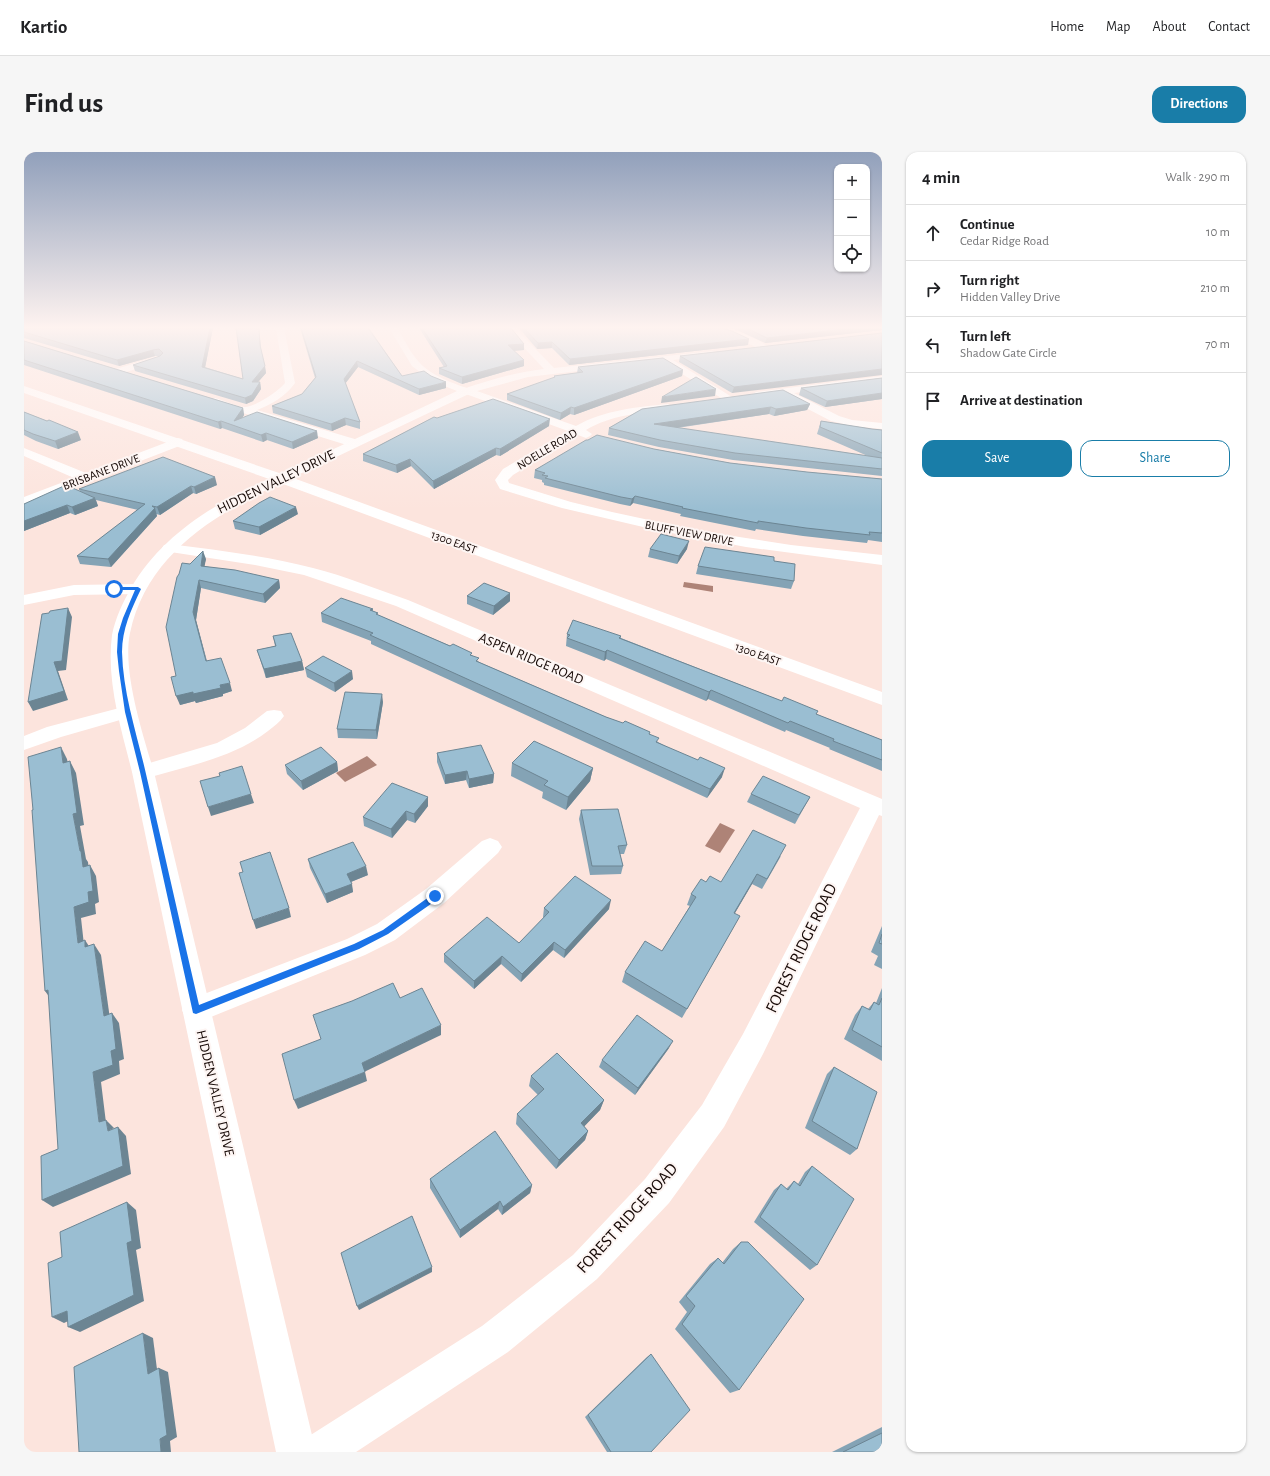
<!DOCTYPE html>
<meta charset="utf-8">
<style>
:root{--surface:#fff;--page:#f6f6f6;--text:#202124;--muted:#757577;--line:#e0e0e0;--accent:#197da8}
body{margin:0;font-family:"Alegreya Sans",sans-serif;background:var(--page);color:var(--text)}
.controls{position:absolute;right:12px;top:12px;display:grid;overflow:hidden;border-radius:8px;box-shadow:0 1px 3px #0004}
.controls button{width:36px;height:36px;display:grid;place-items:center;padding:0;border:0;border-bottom:1px solid var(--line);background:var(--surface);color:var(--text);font:20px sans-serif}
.stop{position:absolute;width:12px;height:12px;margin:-9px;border:3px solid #1a73e8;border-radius:50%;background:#fff}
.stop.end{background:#1a73e8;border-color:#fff;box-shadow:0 1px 4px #0008}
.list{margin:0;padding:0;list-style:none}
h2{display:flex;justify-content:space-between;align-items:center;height:52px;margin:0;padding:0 16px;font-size:17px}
h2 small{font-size:13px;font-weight:400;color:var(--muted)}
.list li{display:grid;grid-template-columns:26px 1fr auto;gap:12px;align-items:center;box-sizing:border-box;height:56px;padding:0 16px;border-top:1px solid var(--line)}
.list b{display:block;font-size:15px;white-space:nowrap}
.list p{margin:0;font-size:13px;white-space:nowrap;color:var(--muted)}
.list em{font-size:13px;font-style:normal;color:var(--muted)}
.actions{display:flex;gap:8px;padding:12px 16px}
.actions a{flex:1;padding:9px 0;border:1px solid var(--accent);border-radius:12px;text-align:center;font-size:14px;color:var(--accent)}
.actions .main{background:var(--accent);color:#fff}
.icon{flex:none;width:22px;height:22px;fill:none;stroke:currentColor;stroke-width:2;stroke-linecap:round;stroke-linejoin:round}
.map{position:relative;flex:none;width:858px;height:1300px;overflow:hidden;border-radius:12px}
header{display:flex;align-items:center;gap:24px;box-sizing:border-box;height:56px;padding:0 20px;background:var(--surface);border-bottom:1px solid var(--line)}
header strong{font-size:19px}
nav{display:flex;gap:22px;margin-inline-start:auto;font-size:14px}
.intro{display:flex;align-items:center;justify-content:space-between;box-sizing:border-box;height:96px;padding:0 24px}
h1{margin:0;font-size:28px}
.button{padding:10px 18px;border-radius:12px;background:var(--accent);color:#fff;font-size:14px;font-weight:700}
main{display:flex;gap:24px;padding:0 24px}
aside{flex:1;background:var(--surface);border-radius:12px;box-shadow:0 1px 3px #0004}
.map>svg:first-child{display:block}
.water{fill:#ae8377}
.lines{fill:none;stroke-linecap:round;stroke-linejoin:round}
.minor{fill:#fff;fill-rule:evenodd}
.tertiary{fill:#fff;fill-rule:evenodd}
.primary{fill:#fff;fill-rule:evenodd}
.wall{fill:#84a3b5}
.shaded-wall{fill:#6c8593}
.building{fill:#9abed2;stroke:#6c8593}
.route{fill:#1a73e8}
.labels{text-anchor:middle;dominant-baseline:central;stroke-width:4;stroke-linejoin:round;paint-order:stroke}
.far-street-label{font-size:12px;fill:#160906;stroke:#fdf5f3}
.street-label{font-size:14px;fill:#160906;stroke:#fdf5f3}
.near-street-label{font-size:17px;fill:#160906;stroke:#fdf5f3}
</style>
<header>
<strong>Kartio</strong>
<nav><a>Home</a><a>Map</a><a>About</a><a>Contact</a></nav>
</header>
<div class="intro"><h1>Find us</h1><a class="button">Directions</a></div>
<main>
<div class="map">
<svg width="858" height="1300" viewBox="0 0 858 1300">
<rect width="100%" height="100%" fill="#fce4dd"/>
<!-- water -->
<g class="water">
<polygon points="660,430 689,434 689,440 659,435"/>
<polygon points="343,604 353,613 321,630 312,621"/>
<polygon points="696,671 711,678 696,701 681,694"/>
</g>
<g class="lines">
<!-- minor -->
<g class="minor">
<path d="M252,176H260L271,231C261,245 248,252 233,258L334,288L336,291L334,294H326L187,251L186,249L191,246C199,248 213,255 221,255C231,255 255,239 261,231Z"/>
<path d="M485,176H493L498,183L530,216L689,199L691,201L686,204L649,208L711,247L706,250L702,249L637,209L504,225L453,239L552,274C580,258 613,255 644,252L649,255L644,258C616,261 587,263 562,278L568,282L566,284L562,286L554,283L489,323L484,328L485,331L547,350L588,360L676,379L767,393L858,403V413L722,395L632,378L538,356L476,337L471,328L479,317L544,279L439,241L438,239L439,237C466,228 492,220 520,217L492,187Z"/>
<path d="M691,176C703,174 735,186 744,195L742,197H736Z"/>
<polygon points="134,204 139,207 137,209 96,222 91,219 92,217"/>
<polygon points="858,224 858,230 770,241 815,264 828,268 858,271 858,277 828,274 807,269 757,243 732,246 727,243 732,240"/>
<polygon points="154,286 158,287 160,290 158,293 0,354 0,345 50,326 0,304 0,296 62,321"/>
<path d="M145,392C193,398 242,404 289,416C321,424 352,437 384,448L858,647V664L855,663L739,902L700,975L645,1051L573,1127L484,1200L332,1300H276L282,1286L458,1174L549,1103L621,1027L678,953L719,882L836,656L372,454L280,423L231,413L140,399L138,396L140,393Z"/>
<polygon points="114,432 120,434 122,437 120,440 114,442 50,443 0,453 0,443 50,433"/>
<polygon points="103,554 110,556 113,560 110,564 37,585 0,598 0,584 23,575"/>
<path d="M250,558L257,559L260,564C256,570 250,574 244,579C209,606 161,615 119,627L112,625L108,620L112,615L193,591L221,576L243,559Z"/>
<polygon points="466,686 474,689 478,695 474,701 420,751 371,788 341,803 172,871 162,867 158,858 162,849 323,787 353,772 402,737 458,689"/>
</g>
<!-- tertiary -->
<path class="tertiary" d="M365,176H373C380,186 386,201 395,210C406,223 432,233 447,237L448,239L447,241C400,263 354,285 308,307C227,345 127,383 106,481C98,519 119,583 130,620L292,1300H252L108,620C97,576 82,529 88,483C91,467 99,450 107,436C149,364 227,335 299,302C344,281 389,260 433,239L408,229L388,214Z"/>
<!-- primary -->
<polygon class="primary" points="0,234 261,323 858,540 858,553 251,329 0,241"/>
</g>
<!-- wall -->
<g class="wall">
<polygon points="0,176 189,176 181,215 219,227 212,176 235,176 237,197 242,221 234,230 236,230 237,237 229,249 222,252 111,219 109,213 136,204 137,204 131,204 95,214 0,186"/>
<polygon points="276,176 346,176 345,176 378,224 422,236 395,243 334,215 321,232 336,270 336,277 322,273 308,279 249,261 248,254 278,242 291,226"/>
<polygon points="395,176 487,176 500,192 500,198 490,199 500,214 438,232 415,222 415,216 420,215"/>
<polygon points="495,176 698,176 724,193 545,213 528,196 513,197"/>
<polygon points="706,176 858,176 858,178 741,191 713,178"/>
<polygon points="858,181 708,241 655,210 656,204"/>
<polygon points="0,189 219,256 220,263 218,266 294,286 269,297 243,288 239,290 198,276 196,277 0,213"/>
<polygon points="554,215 659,218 658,224 550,263 546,262 536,268 483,248 483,242 530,226 530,224 553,221"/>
<polygon points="858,226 858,247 801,255 775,243 777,236"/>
<polygon points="786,252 783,258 750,264 745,262 653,276 846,305 793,282 797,269 848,277 858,278 858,324 709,308 635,295 584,283 585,276 618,257"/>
<polygon points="0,260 23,269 57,288 34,297 12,289 0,283"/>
<polygon points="413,266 525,274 476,304 472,303 410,337 387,314 373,321 339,309 339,302"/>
<polygon points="630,297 706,311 783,320 858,327 858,390 844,388 843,391 779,384 732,377 731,379 656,364 657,362 609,351 606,354 596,352 520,333 520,331 518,330 518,328 510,326 511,318"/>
<polygon points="193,333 172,342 169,341 136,363 132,362 133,364 87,415 56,412 53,404 114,358 72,348 74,354 51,363 46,361 0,379 0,352 56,340 55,337"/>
<polygon points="274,362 236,383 211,377 209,369"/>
<polygon points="626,397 663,397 653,412 624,405"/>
<polygon points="182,407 180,414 255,428 256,436 241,451 177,436 172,468 183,509 208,539 199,542 199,544 172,551 171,549 156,553 152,524 166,412"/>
<polygon points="750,409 770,429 767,437 672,422 674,414"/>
<polygon points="486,441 486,449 469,463 443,452 443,444"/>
<polygon points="349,457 349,459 354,463 448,503 455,510 582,565 626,582 634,590 698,625 683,646 347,492 347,489 298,470 297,461"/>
<polygon points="543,482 597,484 597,486 758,549 794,559 792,562 858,588 858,619 805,597 806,596 762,578 761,580 684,547 682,549 582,507 580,509 542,494"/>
<polygon points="249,484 278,509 280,518 242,526 233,498 251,494"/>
<polygon points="281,516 329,527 311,540 283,525"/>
<polygon points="359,550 353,587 314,586 313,577"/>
<polygon points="413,601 470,622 469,631 445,636 442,628 421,632 413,610"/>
<polygon points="313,610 314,619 279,638 263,622 261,613"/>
<polygon points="488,611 569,616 566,629 542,658 518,646 519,640 487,624"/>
<polygon points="727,642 786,645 771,672 723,650"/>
<polygon points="404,645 404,654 391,671 383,668 368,686 340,674 339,665"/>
<polygon points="557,658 603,693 600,702 596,702 599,714 597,722 566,723 555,667"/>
<polygon points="757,704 738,737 728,732 711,761 710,774 658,866 598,830 601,820 638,799 666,754 663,753 667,742 682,730 697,730"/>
<polygon points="284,707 344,723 327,730 329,740 303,751 286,716"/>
<polygon points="520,756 585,757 540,806 529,798 497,830 477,812 450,837 420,810 420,802 495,791 520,766 519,765"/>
<polygon points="858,774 858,817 850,813 854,804 847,800"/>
<polygon points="858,836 858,909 820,887 831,863 838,854 844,857 850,850 852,851"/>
<polygon points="645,896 611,943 575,915 578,908"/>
<polygon points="810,915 833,997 826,1003 781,976 803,922"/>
<polygon points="507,924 580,948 576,958 560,974 564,979 561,988 532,1017 492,972 493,962 514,943 505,934"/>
<polygon points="788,1014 793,1113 786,1118 730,1070 750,1038 757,1032 762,1037 770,1029 774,1032 781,1020"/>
<polygon points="406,1027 508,1033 506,1041 478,1063 474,1057 436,1086 406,1036"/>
<polygon points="717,1090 715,1238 706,1241 651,1177 663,1160 655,1150 686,1112 694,1106 698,1111 709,1097"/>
<polygon points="627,1202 627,1300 583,1300 561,1265 623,1205"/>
<polygon points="858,1275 858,1300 808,1300"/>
</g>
<!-- shaded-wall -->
<g class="shaded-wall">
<polygon points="186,176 189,176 180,221 178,215"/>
<polygon points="235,176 237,199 236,193"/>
<polygon points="832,176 858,176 858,178 741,191 743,186"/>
<polygon points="725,187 724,193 545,213 546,207"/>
<polygon points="528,190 528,196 513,197 514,191"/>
<polygon points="500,192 500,198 484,199 484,193"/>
<polygon points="129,198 131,204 95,214 93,208"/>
<polygon points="500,208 500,214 438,232 438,225"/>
<polygon points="333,209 334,215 320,233 320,227"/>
<polygon points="241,214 242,221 229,236 228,230"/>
<polygon points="858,217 858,223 708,241 710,235"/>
<polygon points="659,218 658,224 550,263 550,256"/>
<polygon points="236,230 237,237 229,249 222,252 221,246"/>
<polygon points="422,230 422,236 395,243 395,237"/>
<polygon points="692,237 691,244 637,251 638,245"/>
<polygon points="858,241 858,247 801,255 803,249"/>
<polygon points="786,252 783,258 750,264 752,257"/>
<polygon points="547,255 546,262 536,268 537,261"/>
<polygon points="747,255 745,262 629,279 630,272"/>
<polygon points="219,256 220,263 213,274 210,269"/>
<polygon points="321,266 322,273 308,279 307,272"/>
<polygon points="526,267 525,274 476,304 476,297"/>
<polygon points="197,269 198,276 196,277 194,270"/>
<polygon points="293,279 294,286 269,297 268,290"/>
<polygon points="54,280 57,288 34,297 31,289"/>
<polygon points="242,281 243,288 239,290 237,283"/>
<polygon points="472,296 472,303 410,337 409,329"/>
<polygon points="386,307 387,314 373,321 372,313"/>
<polygon points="191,325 193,333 172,342 170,335"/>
<polygon points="167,334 169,341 136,363 133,355"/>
<polygon points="611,344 609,351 606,354 608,347"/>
<polygon points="71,346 74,354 51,363 48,355"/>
<polygon points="43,353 46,361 0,379 0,369"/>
<polygon points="272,355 274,362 236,383 235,375"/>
<polygon points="131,356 133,364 87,415 84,407"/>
<polygon points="665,389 663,397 653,412 655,404"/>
<polygon points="179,399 182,407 179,422 177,414"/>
<polygon points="175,428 177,436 172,468 185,518 169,460"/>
<polygon points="255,428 256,436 241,451 239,442"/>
<polygon points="486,441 486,449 469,463 470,454"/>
<polygon points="44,456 48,465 42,518 34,519 44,548 9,559 4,550 30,510"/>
<polygon points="583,498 582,507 580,509 581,500"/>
<polygon points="278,509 280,518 242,526 240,517"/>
<polygon points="328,519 329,527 311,540 310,531"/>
<polygon points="206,531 208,539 199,542 199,544 172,551 171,549 156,553 152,544"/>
<polygon points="687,538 684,547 682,549 685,540"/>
<polygon points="358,542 359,550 353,587 352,578"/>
<polygon points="37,595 43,607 46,623 39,611"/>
<polygon points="46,609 52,621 60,673 56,674 62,707 64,710 66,726 59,715 56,699 49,662"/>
<polygon points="313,610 314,619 279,638 277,629"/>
<polygon points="569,616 566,629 542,658 544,645"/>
<polygon points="701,616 698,625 683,646 686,637"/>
<polygon points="443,619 442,628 421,632 421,623"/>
<polygon points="470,622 469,631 445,636 445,627"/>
<polygon points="227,642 230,651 187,664 184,655"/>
<polygon points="404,645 404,654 391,671 390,662"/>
<polygon points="382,659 383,668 368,686 367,677"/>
<polygon points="66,713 72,724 75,750 71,752 72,762 57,766 61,802 54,791 50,755 64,740"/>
<polygon points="342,714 344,723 324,731 323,722"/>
<polygon points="733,722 728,732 705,771 710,761"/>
<polygon points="328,732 329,740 303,751 301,742"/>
<polygon points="587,748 585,757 540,806 541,798"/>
<polygon points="265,756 267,765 232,777 229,768"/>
<polygon points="716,764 710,774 658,866 663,857"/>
<polygon points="61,788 68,799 61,795"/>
<polygon points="530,790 529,798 497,830 498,822"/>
<polygon points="70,792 77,803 87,874 80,864"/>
<polygon points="478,804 477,812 450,837 450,829"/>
<polygon points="24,838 29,850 21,839"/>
<polygon points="88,861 95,871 100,907 95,909 96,922 77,930 83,979 75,970 69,920 87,899"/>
<polygon points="417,873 417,883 340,920 338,911"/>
<polygon points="649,889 645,896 611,943 614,936"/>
<polygon points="341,920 343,929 274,957 270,948"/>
<polygon points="580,948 576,958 554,981 557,971"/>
<polygon points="82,968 90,976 84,979"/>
<polygon points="94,975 102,984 107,1022 29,1055 18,1048"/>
<polygon points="564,979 561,988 532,1017 535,1008"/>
<polygon points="508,1033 506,1041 478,1063 479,1055"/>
<polygon points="476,1049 474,1057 436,1086 436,1078"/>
<polygon points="103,1050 112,1058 117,1096 112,1098 120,1149 56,1180 44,1175 103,1091"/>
<polygon points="408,1115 408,1120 335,1158 333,1154"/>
<polygon points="43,1159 55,1164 40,1171 28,1165"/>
<polygon points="119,1181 129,1186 134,1225 124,1222"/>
<polygon points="135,1216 144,1220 153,1285 146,1289 147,1300 137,1300 136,1287"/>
</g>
<!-- building -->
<g class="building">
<polygon points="0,176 186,176 178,215 219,227 212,176 235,176 236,193 241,214 228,230 236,230 228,243 221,246 109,213 136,204 139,201 135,197 129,198 93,208 0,180"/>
<polygon points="277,176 344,176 378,224 400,219 407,224 422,230 395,237 333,209 320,227 336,270 321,266 307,272 248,254 278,242 292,225"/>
<polygon points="398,176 487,176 500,192 484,193 500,208 438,225 415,216 423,214"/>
<polygon points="500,176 698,176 708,179 725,187 546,207 528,190 514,191"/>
<polygon points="722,176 832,176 743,186"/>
<polygon points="858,181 858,217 710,235 656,204"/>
<polygon points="0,189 219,256 210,269 233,260 293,279 268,290 242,281 237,283 197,269 194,270 0,208"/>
<polygon points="639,206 659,218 550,256 547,255 537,261 483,242 531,225 530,224 559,220 554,215"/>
<polygon points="672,225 692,237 638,245"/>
<polygon points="858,226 858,241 803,249 777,236"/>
<polygon points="759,238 786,252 752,257 747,255 630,272 858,306 858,317 711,301 636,288 585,276 618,257"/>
<polygon points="469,247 526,267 476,297 472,296 409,329 386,307 372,313 339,302 410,265 413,266"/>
<polygon points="0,260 23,269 25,268 54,280 31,289 9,282 0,278"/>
<polygon points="797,269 848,277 858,278 858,301 796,275"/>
<polygon points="573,283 630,297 706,311 783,320 858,327 858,381 845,380 846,383 782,376 734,369 734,371 658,356 659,355 611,344 608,347 597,345 521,326 524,324 518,323 521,321 511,318 562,288 564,288"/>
<polygon points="139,305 191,325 170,335 167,334 133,355 128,354 131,356 84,407 53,404 121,352 55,337"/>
<polygon points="42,333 71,346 48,355 43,353 0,369 0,352"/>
<polygon points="246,345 272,355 235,375 209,369 235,351"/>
<polygon points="637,382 665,389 655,404 626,397"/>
<polygon points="681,395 750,405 750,409 771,412 770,429 674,414"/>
<polygon points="179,399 177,414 211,418 255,428 239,442 175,428 169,460 182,509 197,506 206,531 196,533 197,536 169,542 169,540 152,544 147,525 152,524 142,475 153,425 155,422 158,411 166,412"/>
<polygon points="460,431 486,441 470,454 443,444"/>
<polygon points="317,446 349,457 346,458 354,461 352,462 426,494 429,492 448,501 446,503 455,506 452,509 582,565 599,571 601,569 626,580 625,582 635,586 632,590 674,608 676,605 701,616 686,637 346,483 349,481 297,461"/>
<polygon points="44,456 38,509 30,510 40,539 4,550 18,462 25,461 26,459"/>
<polygon points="549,468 597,484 595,486 758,549 760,545 794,559 792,562 858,588 858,608 809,589 810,587 766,569 764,571 687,538 685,540 583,498 581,500 543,486 546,483 543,482"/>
<polygon points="267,481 278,509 240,517 233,498 252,494 249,484"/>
<polygon points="299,504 328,519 310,531 281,516"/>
<polygon points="321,540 358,542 352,578 313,577"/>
<polygon points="510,589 569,616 544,645 520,633 524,629 488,611"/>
<polygon points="457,593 470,622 445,627 443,619 421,623 413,601"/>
<polygon points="37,595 39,611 46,609 53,661 49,662 56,699 57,699 59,715 66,713 69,739 64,740 65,750 50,755 54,791 61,788 61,795 70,792 80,864 88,861 92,897 87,899 89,913 69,920 75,970 82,968 84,979 94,975 99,1014 18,1048 17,1004 34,997 24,838 21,839 8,658 9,658 4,605"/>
<polygon points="297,595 313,610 277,629 261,613"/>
<polygon points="218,614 227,642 184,655 176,629 196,624 195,621"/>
<polygon points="739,624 786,645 775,663 727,642"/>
<polygon points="368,631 404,645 390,662 382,659 367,677 339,665"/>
<polygon points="594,657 603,693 594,694 599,714 568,714 557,658"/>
<polygon points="729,678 762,693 743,727 733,722 710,761 716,764 663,857 601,820 621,789 638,799 672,745 667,742 677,727 682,730 686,724 697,730"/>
<polygon points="329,690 342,714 323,722 328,732 301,742 284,707"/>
<polygon points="246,700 265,756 229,768 215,721 219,720 216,710"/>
<polygon points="551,724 587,748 541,798 530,790 498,822 478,804 450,829 420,802 463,765 495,791 525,760 520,756"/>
<polygon points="858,782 858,792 855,791"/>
<polygon points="369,831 376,846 398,836 417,873 338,911 341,920 270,948 258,902 297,887 289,863 328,849"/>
<polygon points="858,846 858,895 828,878 838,854 846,858 850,850 855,853"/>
<polygon points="613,863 649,889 614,936 578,908"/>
<polygon points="533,901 580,948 557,971 564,979 535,1008 493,962 520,937 507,924"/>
<polygon points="810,915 853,940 833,997 788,969"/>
<polygon points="471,979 508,1033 479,1055 476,1049 436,1078 406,1027"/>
<polygon points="788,1014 830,1047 793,1113 736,1065 757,1032 764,1038 770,1029 776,1034"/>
<polygon points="103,1050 108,1089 103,1091 110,1143 44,1175 43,1159 28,1165 24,1111 38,1105 36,1080"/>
<polygon points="388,1064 408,1115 333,1154 317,1101"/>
<polygon points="717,1090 724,1090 780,1147 715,1238 658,1172 671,1154 662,1144 694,1106 700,1112"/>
<polygon points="119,1181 124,1222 135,1216 143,1283 136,1287 137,1300 55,1300 50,1215"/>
<polygon points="627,1202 666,1258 627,1300 587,1300 564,1263"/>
<polygon points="858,1281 858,1300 819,1300"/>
</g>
<!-- sky -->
<linearGradient id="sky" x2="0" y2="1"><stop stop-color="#91a0bb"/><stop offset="0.49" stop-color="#fef3f0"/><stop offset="1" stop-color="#fef3f0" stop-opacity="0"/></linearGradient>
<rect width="858" height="358" fill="url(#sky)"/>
<!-- route -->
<path class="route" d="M90,435H114L117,437C107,458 98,477 98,500C99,542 113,582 122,622C140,699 157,776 175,853L330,792L359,778L409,742H414V747L364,782L335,797L172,862L169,861L116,620L101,560L95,519L93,500L94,482L99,466L111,438H88Z"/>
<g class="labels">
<!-- far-street labels -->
<g class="far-street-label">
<text transform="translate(523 297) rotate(-31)">NOELLE ROAD</text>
<text transform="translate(77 320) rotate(-21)">BRISBANE DRIVE</text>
<text transform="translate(665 381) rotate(11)">BLUFF VIEW DRIVE</text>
<text transform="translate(430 390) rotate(20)">1300 EAST</text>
<text transform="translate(734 502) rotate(20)">1300 EAST</text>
</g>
<!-- street labels -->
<g class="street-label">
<text transform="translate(252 330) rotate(-26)">HIDDEN VALLEY DRIVE</text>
<text transform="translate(507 507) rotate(23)">ASPEN RIDGE ROAD</text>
<text transform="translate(191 941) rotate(77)">HIDDEN VALLEY DRIVE</text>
</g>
<!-- near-street labels -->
<g class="near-street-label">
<text transform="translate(777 796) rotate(-64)">FOREST RIDGE ROAD</text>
<text transform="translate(603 1066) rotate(-48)">FOREST RIDGE ROAD</text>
</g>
</g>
</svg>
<div class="controls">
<button>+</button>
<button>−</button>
<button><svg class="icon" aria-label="locate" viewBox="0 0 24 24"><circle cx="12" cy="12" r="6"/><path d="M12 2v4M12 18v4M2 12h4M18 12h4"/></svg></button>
</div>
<div class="stop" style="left:90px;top:437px"></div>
<div class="stop end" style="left:411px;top:744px"></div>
</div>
<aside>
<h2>4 min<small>Walk · 290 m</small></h2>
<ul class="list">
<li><svg class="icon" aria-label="ahead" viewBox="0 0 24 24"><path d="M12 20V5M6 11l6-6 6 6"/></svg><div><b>Continue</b><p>Cedar Ridge Road</p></div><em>10 m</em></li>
<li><svg class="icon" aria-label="right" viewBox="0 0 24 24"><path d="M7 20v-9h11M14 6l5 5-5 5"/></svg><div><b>Turn right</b><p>Hidden Valley Drive</p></div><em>210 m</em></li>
<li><svg class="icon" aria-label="left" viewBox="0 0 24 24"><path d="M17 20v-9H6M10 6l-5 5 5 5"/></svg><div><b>Turn left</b><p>Shadow Gate Circle</p></div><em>70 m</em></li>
<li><svg class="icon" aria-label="arrive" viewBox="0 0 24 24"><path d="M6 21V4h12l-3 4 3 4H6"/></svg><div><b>Arrive at destination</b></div></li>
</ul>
<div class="actions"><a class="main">Save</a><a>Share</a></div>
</aside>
</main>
